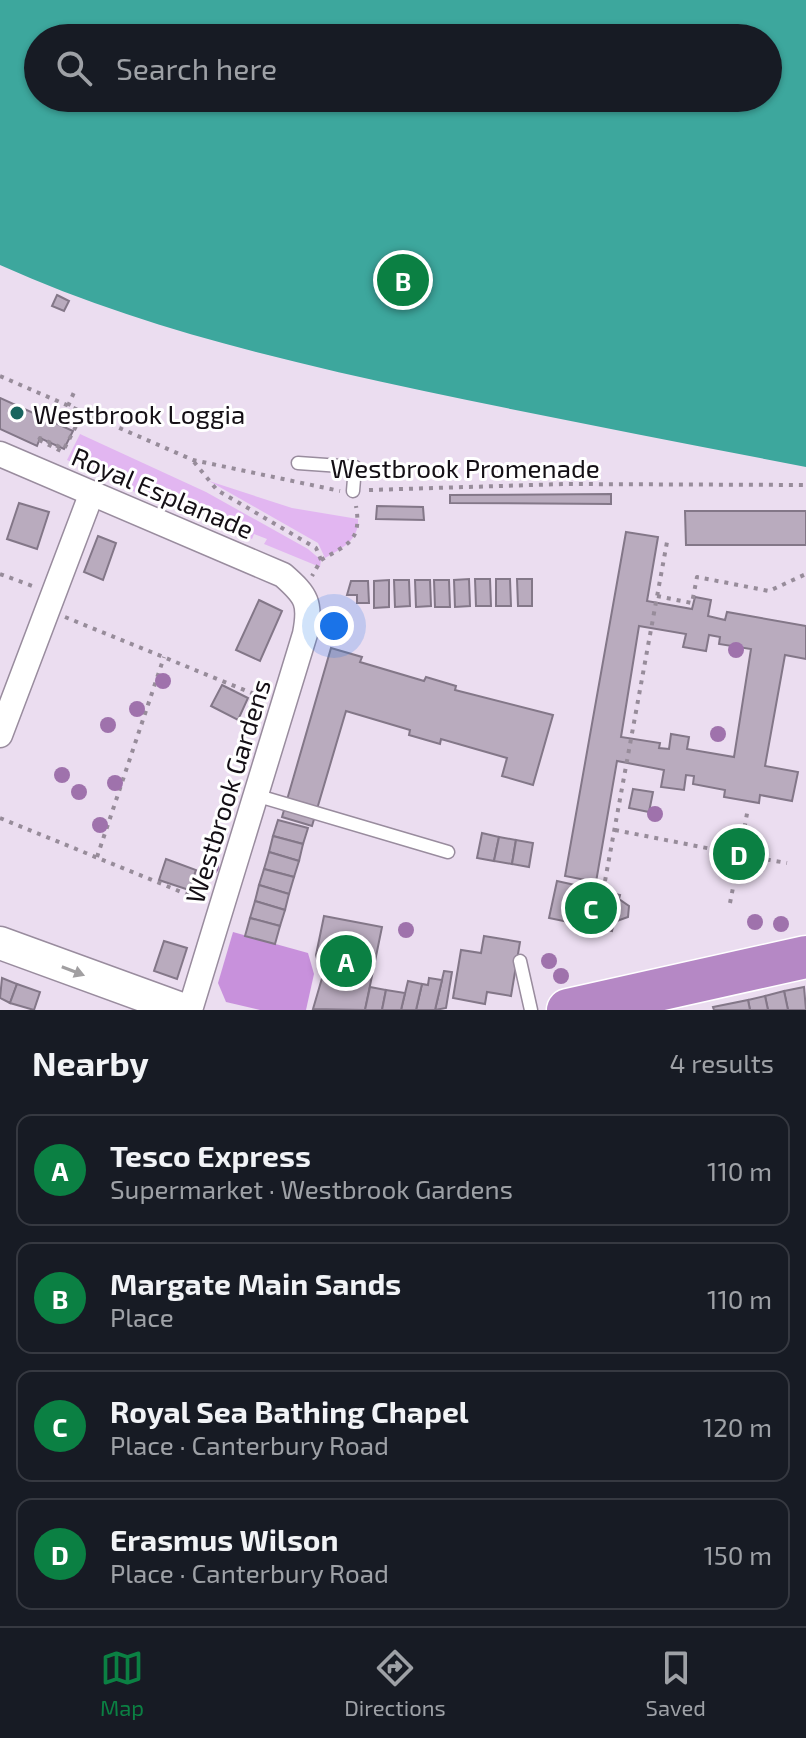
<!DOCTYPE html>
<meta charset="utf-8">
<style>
:root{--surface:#171b24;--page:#242831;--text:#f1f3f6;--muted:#9ea1a6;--line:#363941;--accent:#0b8043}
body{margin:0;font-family:"Exo 2",sans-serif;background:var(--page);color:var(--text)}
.you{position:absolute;left:334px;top:626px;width:28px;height:28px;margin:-20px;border:6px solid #fff;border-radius:50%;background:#1a73e8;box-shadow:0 0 0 12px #1a73e833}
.badge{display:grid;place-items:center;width:52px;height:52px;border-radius:50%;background:var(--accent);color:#fff;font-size:26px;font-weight:700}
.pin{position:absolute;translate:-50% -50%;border:4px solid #fff;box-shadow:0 2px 8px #0006}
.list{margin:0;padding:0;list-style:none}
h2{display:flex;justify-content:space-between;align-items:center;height:104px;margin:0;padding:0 32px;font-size:34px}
h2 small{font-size:26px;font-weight:400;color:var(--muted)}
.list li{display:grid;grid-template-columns:52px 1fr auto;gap:24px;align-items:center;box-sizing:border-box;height:112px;margin:0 16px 16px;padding:0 16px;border:2px solid var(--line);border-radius:16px}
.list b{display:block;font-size:30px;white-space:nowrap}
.list p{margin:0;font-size:26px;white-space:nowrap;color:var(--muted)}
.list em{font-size:26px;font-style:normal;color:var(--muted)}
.icon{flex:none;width:44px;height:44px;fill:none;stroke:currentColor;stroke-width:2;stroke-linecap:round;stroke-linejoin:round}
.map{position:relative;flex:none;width:806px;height:1010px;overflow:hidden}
.search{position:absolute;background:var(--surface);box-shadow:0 2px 6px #0004;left:24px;right:24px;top:24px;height:88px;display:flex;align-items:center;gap:20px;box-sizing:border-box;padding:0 28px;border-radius:44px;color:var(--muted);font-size:30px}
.sheet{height:616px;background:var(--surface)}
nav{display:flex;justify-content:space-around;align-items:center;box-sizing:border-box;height:112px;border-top:2px solid var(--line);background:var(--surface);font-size:22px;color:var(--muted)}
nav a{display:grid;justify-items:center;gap:4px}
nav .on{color:var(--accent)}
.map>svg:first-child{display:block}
.green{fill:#e2b6f1}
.forest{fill:#c891dc}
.water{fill:#3da79d;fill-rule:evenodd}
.building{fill:#b9abbe;stroke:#837788;stroke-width:2;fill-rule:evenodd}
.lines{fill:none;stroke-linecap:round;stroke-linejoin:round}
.lane-casing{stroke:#998c9e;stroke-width:15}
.street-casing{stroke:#998c9e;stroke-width:27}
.secondary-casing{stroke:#998c9e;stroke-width:35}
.highway-casing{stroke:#fff;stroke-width:45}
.path{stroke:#978c9a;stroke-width:4;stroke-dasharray:4 6;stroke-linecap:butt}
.lane{stroke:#fff;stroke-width:12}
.street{stroke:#fff;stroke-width:24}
.secondary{stroke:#fff;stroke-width:32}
.highway{stroke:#b588c5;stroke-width:42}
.tree{fill:#9f72ac}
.oneway{fill:#a19fa1}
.poi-dot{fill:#18645e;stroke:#fff;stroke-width:3}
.labels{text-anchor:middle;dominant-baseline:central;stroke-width:6;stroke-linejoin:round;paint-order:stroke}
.poi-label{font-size:26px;fill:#140f15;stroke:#fff;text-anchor:start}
.street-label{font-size:26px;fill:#140f15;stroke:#fff}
</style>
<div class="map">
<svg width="806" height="1010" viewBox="0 0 806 1010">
<rect width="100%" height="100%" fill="#ebddf0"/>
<!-- green -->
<g class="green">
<polygon points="80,434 206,492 308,549 321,560 320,567 264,544 267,539 254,534 252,539 208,521 209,515 194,509 191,515 146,497 149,490 138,484 135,492 92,472 94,467 79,460 76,464 67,460"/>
<path d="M209,481L292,508L358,519C359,541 342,548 325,558L318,543Z"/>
</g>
<!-- forest -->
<polygon class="forest" points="233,932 308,953 314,974 306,1010 260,1010 226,1002 218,983"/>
<!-- water -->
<path class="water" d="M0,0H806V467C679,442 551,418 424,391C279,360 136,326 0,265ZM38,38H768V98H38Z"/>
<!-- building -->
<g class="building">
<polygon points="57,295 69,301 64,311 52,306"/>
<polygon points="0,398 73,431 64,449 40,438 37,446 0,429"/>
<polygon points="611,494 611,504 450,503 450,495"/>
<polygon points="19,503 49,512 37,549 7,539"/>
<polygon points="377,506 423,507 424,520 376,519"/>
<polygon points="685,511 806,511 806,545 686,545"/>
<path d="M626,532L658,537L647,601L692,609L695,597L711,600L708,616L725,620L727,612L806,626V659L785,655L765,766L798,772L792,801L760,795L759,803L724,797L725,790L693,784L694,776L686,775L684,790L661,787L664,770L617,761L596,882L565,876ZM639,626L686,634L683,647L706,651L709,635L720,637L719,644L751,649L734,757L687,749L689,737L671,734L669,749L659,748L660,743L621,737Z"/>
<polygon points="98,536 116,543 103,580 84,572"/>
<polygon points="469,579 470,606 455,607 454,580"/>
<polygon points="475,579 490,579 491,606 476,606"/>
<polygon points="496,579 510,579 511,606 496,606"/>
<polygon points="517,579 532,579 532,606 518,606"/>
<polygon points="389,580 389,607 374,608 374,581"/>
<polygon points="394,580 409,580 410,606 395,607"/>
<polygon points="415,580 430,580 431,606 416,607"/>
<polygon points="434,580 449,580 450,607 435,607"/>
<polygon points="351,581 368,581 369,603 357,603 357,595 347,595"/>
<polygon points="259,600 282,611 260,661 236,650"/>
<polygon points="331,648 362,657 360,662 424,681 426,677 456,686 455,690 553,715 533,785 502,776 507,758 441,739 440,744 409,735 410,730 346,711 312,826 282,817"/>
<polygon points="222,685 248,698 238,720 211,706"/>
<polygon points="633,789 653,792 649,812 629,808"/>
<polygon points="278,820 308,828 303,844 273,836"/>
<polygon points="482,833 499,837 494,861 477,858"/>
<polygon points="273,836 303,844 299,861 269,852"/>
<polygon points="499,837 516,840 512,864 494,861"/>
<polygon points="516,840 533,843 529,867 512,864"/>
<polygon points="269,852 299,861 294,877 264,869"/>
<polygon points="166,859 196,870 189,890 159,880"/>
<polygon points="264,869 294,877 289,894 259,885"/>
<polygon points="557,881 620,895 619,899 629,906 628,917 614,922 612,931 549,918"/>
<polygon points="259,885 289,894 285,910 255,901"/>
<polygon points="255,901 285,910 280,926 250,918"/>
<polygon points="324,916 382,927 365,1010 313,1009 325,968 319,966 316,955"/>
<polygon points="250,918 280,926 275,944 245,936"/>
<polygon points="484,936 520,942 511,996 487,992 485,1004 453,998 461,950 481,953"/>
<polygon points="164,941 187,948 177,979 154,971"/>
<polygon points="444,971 452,972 446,1008 435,1010"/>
<polygon points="2,978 17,984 10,1003 0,998"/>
<polygon points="429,978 442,980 435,1010 416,1010 422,984 428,985"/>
<polygon points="408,981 422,984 416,1010 401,1010"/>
<polygon points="17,984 40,992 34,1010 10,1003"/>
<polygon points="370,987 386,990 382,1010 365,1010"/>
<polygon points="804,987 806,1010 788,1010 784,991"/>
<polygon points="386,990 405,993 401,1010 382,1010"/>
<polygon points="784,991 788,1010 768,1010 765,996"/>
<polygon points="765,996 768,1010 750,1010 748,1000"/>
<polygon points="748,1000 750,1010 714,1010 713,1007"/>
</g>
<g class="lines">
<!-- lane casing -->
<g class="lane-casing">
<g id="lane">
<polyline points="298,463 355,467 353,491"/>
<polyline points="255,795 448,852"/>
<polyline points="520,961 531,1010"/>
</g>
</g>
<!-- street casing -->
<g class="street-casing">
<g id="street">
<path d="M0,454L283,575C307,596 311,603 305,634L190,1010"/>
<polyline points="0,735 91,495"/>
</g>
</g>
<!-- secondary casing -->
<g class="secondary-casing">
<polyline id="secondary" points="0,943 184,1010"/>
</g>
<!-- highway casing -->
<g class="highway-casing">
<polyline id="highway" points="568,1010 806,957"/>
</g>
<!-- path -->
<g class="path">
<polyline points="0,376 193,460 340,491"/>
<polyline points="68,406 75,390"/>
<polyline points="39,440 40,438 64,449 83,413"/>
<polyline points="39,440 61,451 59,456"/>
<polyline points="194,462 217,490 316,548 321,560 312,576"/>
<polyline points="369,490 565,484 806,485"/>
<path d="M321,560C348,544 362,541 356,506"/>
<polyline points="0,574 35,587"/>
<polyline points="657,596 692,603 697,577 769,591 806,574"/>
<polyline points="65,617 264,698"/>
<polyline points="0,818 201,900"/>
<polyline points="615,830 732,853"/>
<circle cx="739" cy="854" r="7"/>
<polyline points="741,847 748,808"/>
<polyline points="747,856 787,863"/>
<polyline points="97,857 164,657"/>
<polyline points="605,881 667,542"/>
<polyline points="730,903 738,862"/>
</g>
<!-- lane -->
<use href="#lane" class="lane"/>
<!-- street -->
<use href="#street" class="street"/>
<!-- secondary -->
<use href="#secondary" class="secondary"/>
<!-- highway -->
<use href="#highway" class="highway"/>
</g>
<!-- trees -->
<g class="tree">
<circle cx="736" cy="650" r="8"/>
<circle cx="163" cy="681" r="8"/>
<circle cx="137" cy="709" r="8"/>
<circle cx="108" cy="725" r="8"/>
<circle cx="718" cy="734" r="8"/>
<circle cx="62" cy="775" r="8"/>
<circle cx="115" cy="783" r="8"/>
<circle cx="79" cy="792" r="8"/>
<circle cx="655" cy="814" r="8"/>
<circle cx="100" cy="825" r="8"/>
<circle cx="211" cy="867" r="8"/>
<circle cx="755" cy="922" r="8"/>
<circle cx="781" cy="924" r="8"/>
<circle cx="406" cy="930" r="8"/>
<circle cx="549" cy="961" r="8"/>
<circle cx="561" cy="976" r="8"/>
</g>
<!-- one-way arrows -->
<defs><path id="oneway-solid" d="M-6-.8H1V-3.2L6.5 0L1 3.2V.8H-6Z" transform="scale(2)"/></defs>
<use class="oneway" href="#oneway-solid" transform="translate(73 971) rotate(21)"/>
<!-- markers -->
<circle class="poi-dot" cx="17" cy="413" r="8"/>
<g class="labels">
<!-- poi labels -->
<g class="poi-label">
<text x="33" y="413">Westbrook Loggia</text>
</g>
<!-- street labels -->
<g class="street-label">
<text x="465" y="467">Westbrook Promenade</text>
<text transform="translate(163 492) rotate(23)">Royal Esplanade</text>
<text transform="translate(227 791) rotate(-73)">Westbrook Gardens</text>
</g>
</g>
</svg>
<div class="you"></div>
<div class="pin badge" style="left:346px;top:961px">A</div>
<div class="pin badge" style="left:403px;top:280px">B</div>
<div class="pin badge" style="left:591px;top:908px">C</div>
<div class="pin badge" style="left:739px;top:854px">D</div>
<div class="search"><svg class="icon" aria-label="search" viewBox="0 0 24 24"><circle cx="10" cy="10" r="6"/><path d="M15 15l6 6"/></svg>Search here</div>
</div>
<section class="sheet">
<h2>Nearby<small>4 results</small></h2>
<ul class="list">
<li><span class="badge">A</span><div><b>Tesco Express</b><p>Supermarket · Westbrook Gardens</p></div><em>110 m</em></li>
<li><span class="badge">B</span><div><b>Margate Main Sands</b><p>Place</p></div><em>110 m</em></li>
<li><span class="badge">C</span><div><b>Royal Sea Bathing Chapel</b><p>Place · Canterbury Road</p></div><em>120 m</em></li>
<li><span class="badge">D</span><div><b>Erasmus Wilson</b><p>Place · Canterbury Road</p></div><em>150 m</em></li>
</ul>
</section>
<nav>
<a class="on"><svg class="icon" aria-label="map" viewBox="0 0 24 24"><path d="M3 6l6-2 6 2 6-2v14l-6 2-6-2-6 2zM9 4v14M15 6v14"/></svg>Map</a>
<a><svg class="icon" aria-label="directions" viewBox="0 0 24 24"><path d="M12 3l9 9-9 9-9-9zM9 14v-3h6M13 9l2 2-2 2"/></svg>Directions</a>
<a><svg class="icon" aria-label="saved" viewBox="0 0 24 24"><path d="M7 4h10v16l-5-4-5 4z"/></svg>Saved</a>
</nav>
